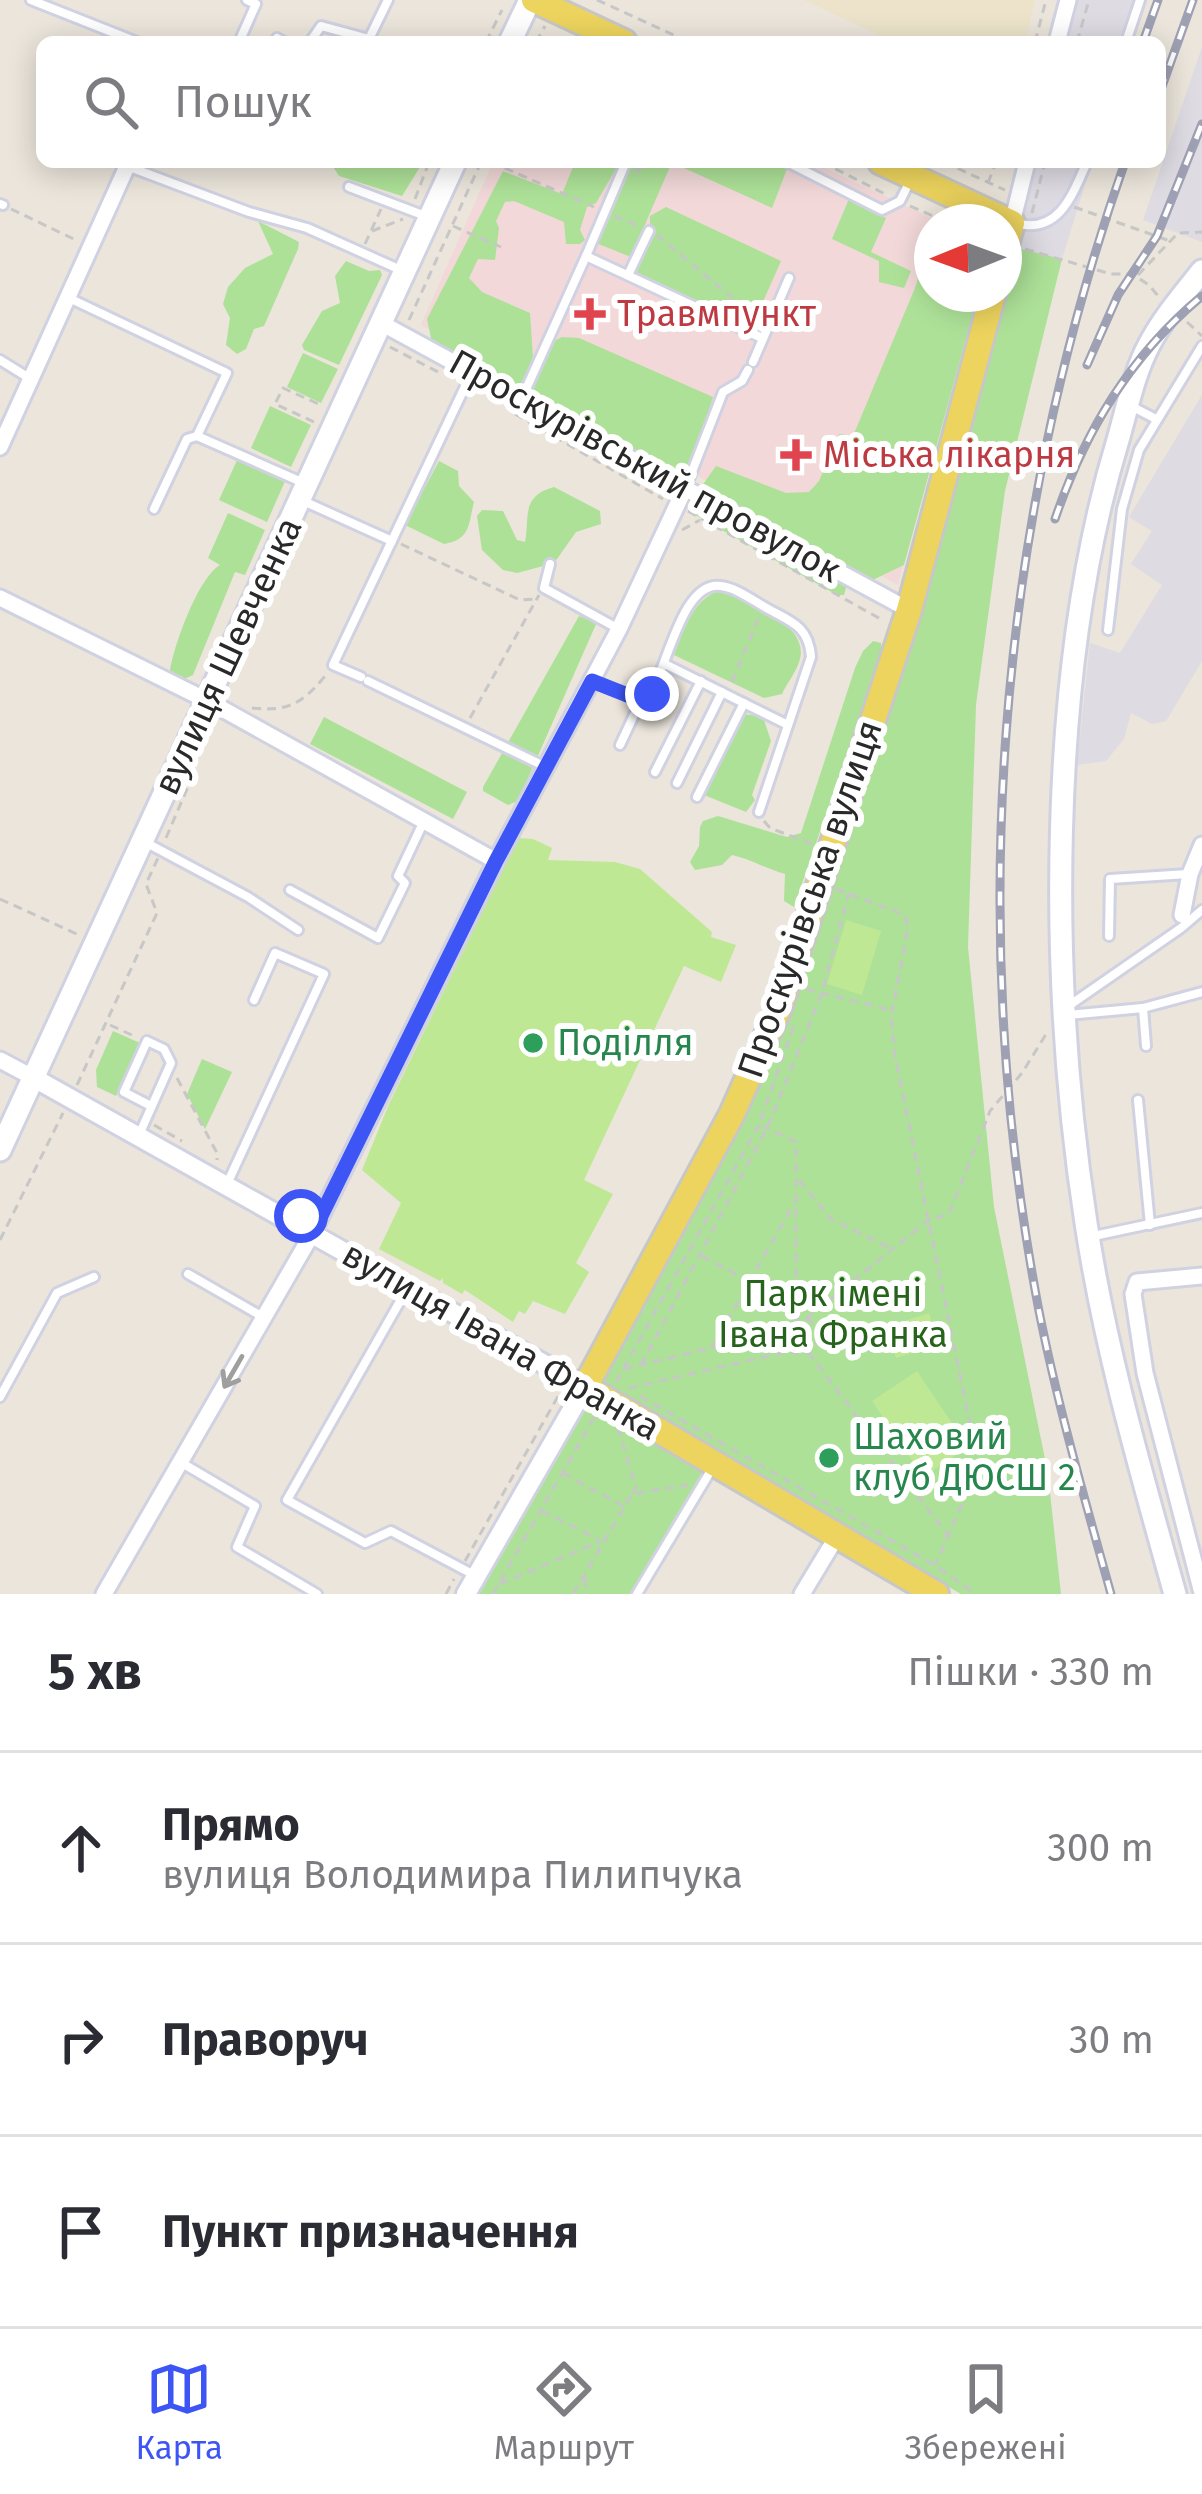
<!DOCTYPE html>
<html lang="uk">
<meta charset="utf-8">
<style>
:root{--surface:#fff;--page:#f2f2f3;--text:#2b2b33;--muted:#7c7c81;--line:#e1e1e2;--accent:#3d55f5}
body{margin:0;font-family:"Fira Sans",sans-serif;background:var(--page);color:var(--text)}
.compass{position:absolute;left:914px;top:204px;width:108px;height:108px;border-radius:50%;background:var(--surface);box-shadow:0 6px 30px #0003;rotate:269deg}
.stop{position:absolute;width:36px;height:36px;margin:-27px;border:9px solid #3d55f5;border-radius:50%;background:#fff}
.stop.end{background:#3d55f5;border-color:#fff;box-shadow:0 3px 12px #0008}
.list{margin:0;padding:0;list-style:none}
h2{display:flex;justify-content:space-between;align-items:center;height:156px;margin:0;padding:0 48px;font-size:51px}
h2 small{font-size:39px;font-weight:400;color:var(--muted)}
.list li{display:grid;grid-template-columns:78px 1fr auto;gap:36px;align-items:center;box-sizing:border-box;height:192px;padding:0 48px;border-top:3px solid var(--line)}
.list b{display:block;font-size:45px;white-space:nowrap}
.list p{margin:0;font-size:39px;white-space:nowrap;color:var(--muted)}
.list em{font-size:39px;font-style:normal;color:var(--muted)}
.icon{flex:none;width:66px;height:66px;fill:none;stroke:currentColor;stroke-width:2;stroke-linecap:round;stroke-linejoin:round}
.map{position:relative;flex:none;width:1202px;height:1594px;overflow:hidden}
.search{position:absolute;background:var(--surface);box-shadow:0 6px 30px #0003;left:36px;right:36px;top:36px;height:132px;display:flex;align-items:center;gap:30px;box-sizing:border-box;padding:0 42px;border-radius:18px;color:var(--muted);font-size:45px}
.sheet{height:732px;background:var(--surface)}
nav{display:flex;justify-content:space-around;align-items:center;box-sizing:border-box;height:168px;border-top:3px solid var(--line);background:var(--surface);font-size:33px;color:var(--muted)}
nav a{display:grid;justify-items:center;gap:6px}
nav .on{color:var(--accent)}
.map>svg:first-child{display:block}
.industrial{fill:#dedbe3}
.education{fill:#ece3ca}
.medical{fill:#f2d8d8}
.green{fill:#ade198}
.pitch{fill:#bfe894}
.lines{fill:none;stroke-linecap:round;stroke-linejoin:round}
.service-casing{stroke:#d0d2e2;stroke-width:14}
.minor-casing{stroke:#d0d2e2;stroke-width:21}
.tertiary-casing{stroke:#d0d2e2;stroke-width:24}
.secondary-casing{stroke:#d0d2e2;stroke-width:27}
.primary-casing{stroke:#c7c7c7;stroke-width:30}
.path{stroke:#c7c7c7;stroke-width:3;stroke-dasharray:9 6;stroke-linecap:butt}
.service{stroke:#fff;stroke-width:8}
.minor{stroke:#fff;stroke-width:15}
.tertiary{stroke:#fff;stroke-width:18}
.secondary{stroke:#fff;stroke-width:21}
.primary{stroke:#edd45e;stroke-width:24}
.rail-casing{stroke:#9ea0b3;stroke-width:9}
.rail{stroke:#fff;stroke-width:4.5;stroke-dasharray:14;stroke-linecap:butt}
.oneway{stroke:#9f9f9f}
.route{stroke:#3d55f5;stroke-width:15}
.health-dot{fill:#e0444e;stroke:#fff;stroke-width:4.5}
.leisure-dot{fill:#2e9e5b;stroke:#fff;stroke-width:4.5}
.labels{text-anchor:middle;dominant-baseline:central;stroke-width:12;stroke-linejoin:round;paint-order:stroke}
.health-label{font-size:36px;fill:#be3a42;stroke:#fff;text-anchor:start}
.street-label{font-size:36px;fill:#292929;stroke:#fff}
.leisure-label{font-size:36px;fill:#27864d;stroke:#fff;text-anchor:start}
.park-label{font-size:36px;fill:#26631b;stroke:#fff}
</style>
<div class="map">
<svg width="1202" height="1594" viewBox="0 0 1202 1594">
<rect width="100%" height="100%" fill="#ebe5db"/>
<!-- industrial -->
<g class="industrial">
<polygon points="1075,0 1137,0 1126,42 1065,42"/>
<polygon points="1202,47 1202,242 1143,220"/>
<polygon points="1034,162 1092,162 1062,259 1013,247"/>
<polygon points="1202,395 1202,661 1166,721 1152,724 1131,713 1124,739 1106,761 1077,765 1090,643 1120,653 1162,585 1131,564 1152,531 1129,517"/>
</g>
<!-- education -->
<polygon class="education" points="804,0 1035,0 1025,42 893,42"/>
<!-- medical -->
<polygon class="medical" points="493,162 812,162 940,222 932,222 932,294 975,294 898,585 421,325"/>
<!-- green -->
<g class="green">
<polygon points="330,162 423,162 402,196 339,176"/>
<polygon points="575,162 620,162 596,203 587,207 580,230 585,240 580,244 566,244 564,222 514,201 505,202 496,221 499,228 495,260 478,259 469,278 482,292 530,313 533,357 522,390 515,390 432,343 427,319 503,171 562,194"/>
<polygon points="632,162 672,162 631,257 596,243"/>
<polygon points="687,162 771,162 787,169 772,208 684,168"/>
<polygon points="849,199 886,218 871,252 911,271 904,288 879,282 879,261 832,239"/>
<polygon points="666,207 781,261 750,331 634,274 650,240 650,216"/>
<polygon points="258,221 299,242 298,249 264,326 254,329 246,349 237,354 226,345 230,318 223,304 228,287 245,268 273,254"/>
<polygon points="932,232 932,294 978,294 904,565 862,585 849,577 844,595 837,595 690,512 692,500 716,466 786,493 809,492 819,481 839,434 853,436 915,288"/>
<polygon points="1013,247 1062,259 1005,491 976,705 968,947 994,1207 1048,1474 1061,1594 961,1594 594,1385 738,1117 1004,294"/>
<polygon points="346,261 369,271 380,270 382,275 339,365 304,350 302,345 322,311 340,303 335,276"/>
<polygon points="562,337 579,338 713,397 685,488 521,399 546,345"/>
<polygon points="303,353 338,369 321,403 287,387"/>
<polygon points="270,406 311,425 291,467 251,448"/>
<polygon points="238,458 286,479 267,522 219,500"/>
<path d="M439,461L458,471L459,486L474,502C468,525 471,539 444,544L405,525Z"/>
<path d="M554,487L600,511L601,524L576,532L557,559L547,565L517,573L503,570L482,550L477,516L482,510L503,511L517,540L525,542C530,519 520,496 554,487Z"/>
<path d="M228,513L265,530L245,575L235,572L193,675L182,680L170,671C174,645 198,578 220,565L208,558Z"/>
<path d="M717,591C744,599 809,623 800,659C797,671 787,683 782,694L764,698L674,655C684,630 691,603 717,591Z"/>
<polygon points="579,616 597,622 518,801 508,805 483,791 483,787"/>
<path d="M873,641L881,643L882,651L794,907L784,901L785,874C764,868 753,860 732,855L722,865L695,870L690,862L699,846L700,827L703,821L718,816L787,837L801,833L855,668L863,651Z"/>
<polygon points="744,714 763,717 771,741 752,795 755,800 746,812 704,795"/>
<polygon points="324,717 467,792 453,819 310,744"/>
<polygon points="113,1031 140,1043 116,1096 97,1087 96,1070"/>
<polygon points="202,1059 232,1072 205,1129 187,1094"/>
<polygon points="587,1396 714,1471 642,1594 474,1594"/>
</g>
<!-- pitch -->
<g class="pitch">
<polygon points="518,838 533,839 552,848 548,860 615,862 640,869 712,932 711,937 736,945 721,982 684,966 584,1180 613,1194 576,1263 589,1272 565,1314 533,1301 525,1314 519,1311 513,1322 465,1290 462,1294 443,1283 443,1278 440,1281 379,1249 401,1203 362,1170 389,1104"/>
<polygon points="846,920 881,931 862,995 827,984"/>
<polygon points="929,1313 939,1344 896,1358 886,1327"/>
<polygon points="917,1371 968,1447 923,1477 872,1401"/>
</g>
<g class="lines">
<!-- service casing -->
<g class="service-casing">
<g id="service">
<polyline points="31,0 137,42"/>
<polyline points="277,38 284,42"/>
<polyline points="239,42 256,4 247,0"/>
<polyline points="310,42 321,26 369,39 388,0"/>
<polyline points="1126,42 1140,0"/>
<polyline points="787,162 882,210 900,201 909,183"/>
<polyline points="127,166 249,212 307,228 403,271"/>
<polyline points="349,187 428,217"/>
<polyline points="0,204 3,205"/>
<path d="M1019,224C1060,233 1073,193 1087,162"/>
<polyline points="586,256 626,162"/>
<polyline points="628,275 649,231"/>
<polyline points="69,298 227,373 197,436 306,484"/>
<polyline points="0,360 29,378"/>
<polyline points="753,362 789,278"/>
<polyline points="522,398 586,256 762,338"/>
<polyline points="1131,406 1156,419"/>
<polyline points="686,487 723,392 742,381 748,370"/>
<polyline points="301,500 392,541"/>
<polyline points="154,509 187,439 197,436"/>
<polyline points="550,564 544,588 617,628"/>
<polyline points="1108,630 1122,509 1139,450 1202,346"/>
<polyline points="665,664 788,725"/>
<polyline points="361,677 333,665 471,374"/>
<polyline points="368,681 546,767"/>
<path d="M592,681L641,700L648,698C667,671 681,580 721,586C738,588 756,603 772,611C795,623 809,629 811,657L759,812"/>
<polyline points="620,745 641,700"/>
<polyline points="655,772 701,681"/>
<polyline points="677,783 722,692"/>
<polyline points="697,797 744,703"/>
<polyline points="143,841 248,897 298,930"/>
<polyline points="290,890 378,938 405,883 398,876 424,821"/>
<polyline points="1109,936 1110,879 1188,874"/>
<polyline points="1067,1007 1181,928 1202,910"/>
<polyline points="1143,1008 1146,1046"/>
<polyline points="1068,1015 1143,1008 1202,992"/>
<polyline points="1138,1100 1150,1225"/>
<polyline points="139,1135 171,1063 164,1049 147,1041 124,1092 151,1106"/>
<polyline points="227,1184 324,974 275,953 254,1000"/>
<polyline points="1089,1237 1202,1213"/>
<polyline points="188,1274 263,1317"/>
<polyline points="407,1289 287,1500 365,1543 391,1531 476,1576"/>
<polyline points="0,1397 57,1293 94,1277"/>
<polyline points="182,1463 255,1506 237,1547 317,1594"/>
<polyline points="637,1594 713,1467"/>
</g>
</g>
<!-- minor casing -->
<g class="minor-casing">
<g id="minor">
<polyline points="1057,42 1068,0"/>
<polyline points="1012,223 1027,162"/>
<polyline points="381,323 909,610"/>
<polyline points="0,447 129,162"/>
<polyline points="0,598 208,701 496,861"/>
<polyline points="1182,915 1190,874 1202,845"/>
<polyline points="0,1060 34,1078"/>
<polyline points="1202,1276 1137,1282 1133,1294 1145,1373 1202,1593"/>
<polyline points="104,1594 312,1234 496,861 619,629 685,488"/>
<polyline points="802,1594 837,1536"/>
</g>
</g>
<!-- tertiary casing -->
<g class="tertiary-casing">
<polyline id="tertiary" points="34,1078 585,1387 466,1594"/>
</g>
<!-- secondary casing -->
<g class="secondary-casing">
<g id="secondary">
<polyline points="510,42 530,0"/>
<polyline points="0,1150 455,162"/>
<path d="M1175,1594C1141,1472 1105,1349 1086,1223C1049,983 1047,673 1118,440C1127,409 1134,373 1149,345C1163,318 1183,295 1202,271"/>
</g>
</g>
<!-- primary casing -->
<g class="primary-casing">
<g id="primary">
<polyline points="534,0 624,42"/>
<polyline points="881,162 1012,223 1004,252"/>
<polyline points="936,1594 585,1387 732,1114 779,1008 909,610 993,294"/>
</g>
</g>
<!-- path -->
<g class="path">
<polyline points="597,0 689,42"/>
<polyline points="486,42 502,10"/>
<polyline points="536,42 545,26"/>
<polyline points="1035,42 1046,0"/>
<polyline points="1077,42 1089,0"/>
<polyline points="491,162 594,207"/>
<polyline points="822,162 885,194"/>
<polyline points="944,162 1005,190"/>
<polyline points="634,173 653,162"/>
<polyline points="988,183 996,162"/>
<polyline points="415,199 429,162"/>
<polyline points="910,206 947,222"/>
<polyline points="1074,207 1173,242"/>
<polyline points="11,209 78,241"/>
<polyline points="1032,213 1045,162"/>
<polyline points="614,216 638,226"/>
<polyline points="453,226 501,247"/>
<polyline points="372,231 403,219"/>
<polyline points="657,235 755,317 757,324"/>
<polyline points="365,244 381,209"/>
<polyline points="1025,249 1111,274 1132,274 1149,285 1159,297"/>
<polyline points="1138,275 1178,233 1202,232"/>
<polyline points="1012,288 1019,263"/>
<polyline points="409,320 481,162"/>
<polyline points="1187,322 1202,336"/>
<polyline points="390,347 438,372"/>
<polyline points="515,414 663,499"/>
<polyline points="314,422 275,404 283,388 323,406"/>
<polyline points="688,511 884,621"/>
<polyline points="682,530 700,520"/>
<polyline points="401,544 520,600 535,599"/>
<polyline points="732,682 758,619"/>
<path d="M252,708C288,712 303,703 325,676"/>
<polyline points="470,718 539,595"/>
<polyline points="764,821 770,828 815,845"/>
<polyline points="166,838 193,775"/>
<polyline points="836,889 905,915 908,927 891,1018 895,1056 975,1449 969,1488 936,1564"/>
<polyline points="0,899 81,936"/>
<polyline points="806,989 890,1010"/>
<polyline points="110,1025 134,1036"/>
<polyline points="177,1078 217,1153 217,1160"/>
<polyline points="77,1085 157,913 146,884 158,858"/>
<polyline points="154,1125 182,1141"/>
<polyline points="761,1126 796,1142 796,1318"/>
<polyline points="799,1180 831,1219 890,1248"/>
<polyline points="0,1240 63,1113"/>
<polyline points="702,1256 794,1305"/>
<circle cx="800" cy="1336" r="18"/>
<polyline points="806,1319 927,1221 949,1214 990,1111 1022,1073 1048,1031"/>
<polyline points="712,1348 794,1203"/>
<polyline points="808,1352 949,1537"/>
<polyline points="641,1365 767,1128 822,993 849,893"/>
<polyline points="624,1369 783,1330"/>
<polyline points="616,1382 759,1125 795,1022"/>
<polyline points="629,1388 790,1351"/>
<polyline points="640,1396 936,1566 976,1594"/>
<polyline points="618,1428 636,1488 632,1494"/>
<polyline points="563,1473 623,1506"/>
<polyline points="542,1511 598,1539"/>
<polyline points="465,1561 561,1391"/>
<polyline points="585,1578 585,1594"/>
<polyline points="500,1584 601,1541"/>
<polyline points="446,1594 454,1579"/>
<polyline points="493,1594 596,1414"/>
<polyline points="573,1594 632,1494 688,1485"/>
</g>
<!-- service -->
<use href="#service" class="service"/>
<!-- minor -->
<use href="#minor" class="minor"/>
<!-- tertiary -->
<use href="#tertiary" class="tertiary"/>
<!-- secondary -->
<use href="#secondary" class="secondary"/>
<!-- primary -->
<use href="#primary" class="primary"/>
<!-- rail casing -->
<g class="rail-casing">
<g id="rail">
<polyline points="1143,42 1158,0"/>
<polyline points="1160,92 1193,0"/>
<polyline points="1087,365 1118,295 1157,236 1202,124"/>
<path d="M1055,519C1085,431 1130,356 1202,296"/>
<path d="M1111,1594C1085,1500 1058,1407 1039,1311C966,929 996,529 1125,162"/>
</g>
</g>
<!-- rail -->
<use href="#rail" class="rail"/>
</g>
<!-- one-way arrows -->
<defs><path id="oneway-shaft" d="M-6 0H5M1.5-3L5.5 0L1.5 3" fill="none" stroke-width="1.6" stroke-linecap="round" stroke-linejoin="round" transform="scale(3)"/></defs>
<use class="oneway" href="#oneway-shaft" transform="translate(233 1372) rotate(120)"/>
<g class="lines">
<!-- route -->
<polyline class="route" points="301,1216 317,1224 496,861 592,681 640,700 652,694"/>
</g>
<!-- markers -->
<g class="health-dot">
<path d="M584 296h12v12h12v12h-12v12h-12v-12h-12v-12h12z"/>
<path d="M790 437h12v12h12v12h-12v12h-12v-12h-12v-12h12z"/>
</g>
<g class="leisure-dot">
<circle cx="533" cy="1043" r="12"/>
<circle cx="829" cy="1458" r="12"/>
</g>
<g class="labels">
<!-- health labels -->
<g class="health-label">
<text x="617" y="314">Травмпункт</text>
<text x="823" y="455">Міська лікарня</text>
</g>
<!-- street labels -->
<g class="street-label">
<text transform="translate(645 466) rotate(29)">Проскурівський провулок</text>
<text transform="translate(228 656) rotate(-65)">вулиця Шевченка</text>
<text transform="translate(810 899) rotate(-71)">Проскурівська вулиця</text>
<text transform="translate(501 1341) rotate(30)">вулиця Івана Франка</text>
</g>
<!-- leisure labels -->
<g class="leisure-label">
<text x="557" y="1043">Поділля</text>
<text x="853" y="1437">Шаховий<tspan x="853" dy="41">клуб ДЮСШ 2</tspan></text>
</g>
<!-- park labels -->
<g class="park-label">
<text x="833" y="1294">Парк імені<tspan x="833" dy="41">Івана Франка</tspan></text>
</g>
</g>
</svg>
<svg class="compass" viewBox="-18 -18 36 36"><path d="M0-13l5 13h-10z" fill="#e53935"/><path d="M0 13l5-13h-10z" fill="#7c7c81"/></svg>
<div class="stop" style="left:301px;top:1216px"></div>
<div class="stop end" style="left:652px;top:694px"></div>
<div class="search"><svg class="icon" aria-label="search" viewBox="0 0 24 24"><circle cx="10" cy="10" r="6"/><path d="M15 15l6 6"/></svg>Пошук</div>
</div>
<section class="sheet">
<h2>5 хв<small>Пішки · 330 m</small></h2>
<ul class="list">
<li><svg class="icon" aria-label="ahead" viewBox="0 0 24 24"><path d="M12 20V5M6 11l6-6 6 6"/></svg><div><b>Прямо</b><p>вулиця Володимира Пилипчука</p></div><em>300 m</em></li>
<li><svg class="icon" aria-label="right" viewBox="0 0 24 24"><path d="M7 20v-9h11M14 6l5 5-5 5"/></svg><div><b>Праворуч</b></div><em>30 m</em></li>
<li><svg class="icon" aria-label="arrive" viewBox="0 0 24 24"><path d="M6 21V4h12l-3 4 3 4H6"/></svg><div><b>Пункт призначення</b></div></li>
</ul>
</section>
<nav>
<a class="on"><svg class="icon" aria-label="map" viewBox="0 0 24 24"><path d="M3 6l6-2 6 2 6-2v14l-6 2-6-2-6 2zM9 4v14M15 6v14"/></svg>Карта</a>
<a><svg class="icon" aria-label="directions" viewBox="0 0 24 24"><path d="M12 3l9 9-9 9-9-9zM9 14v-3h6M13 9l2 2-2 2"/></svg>Маршрут</a>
<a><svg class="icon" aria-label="saved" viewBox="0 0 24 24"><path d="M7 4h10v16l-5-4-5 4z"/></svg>Збережені</a>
</nav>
